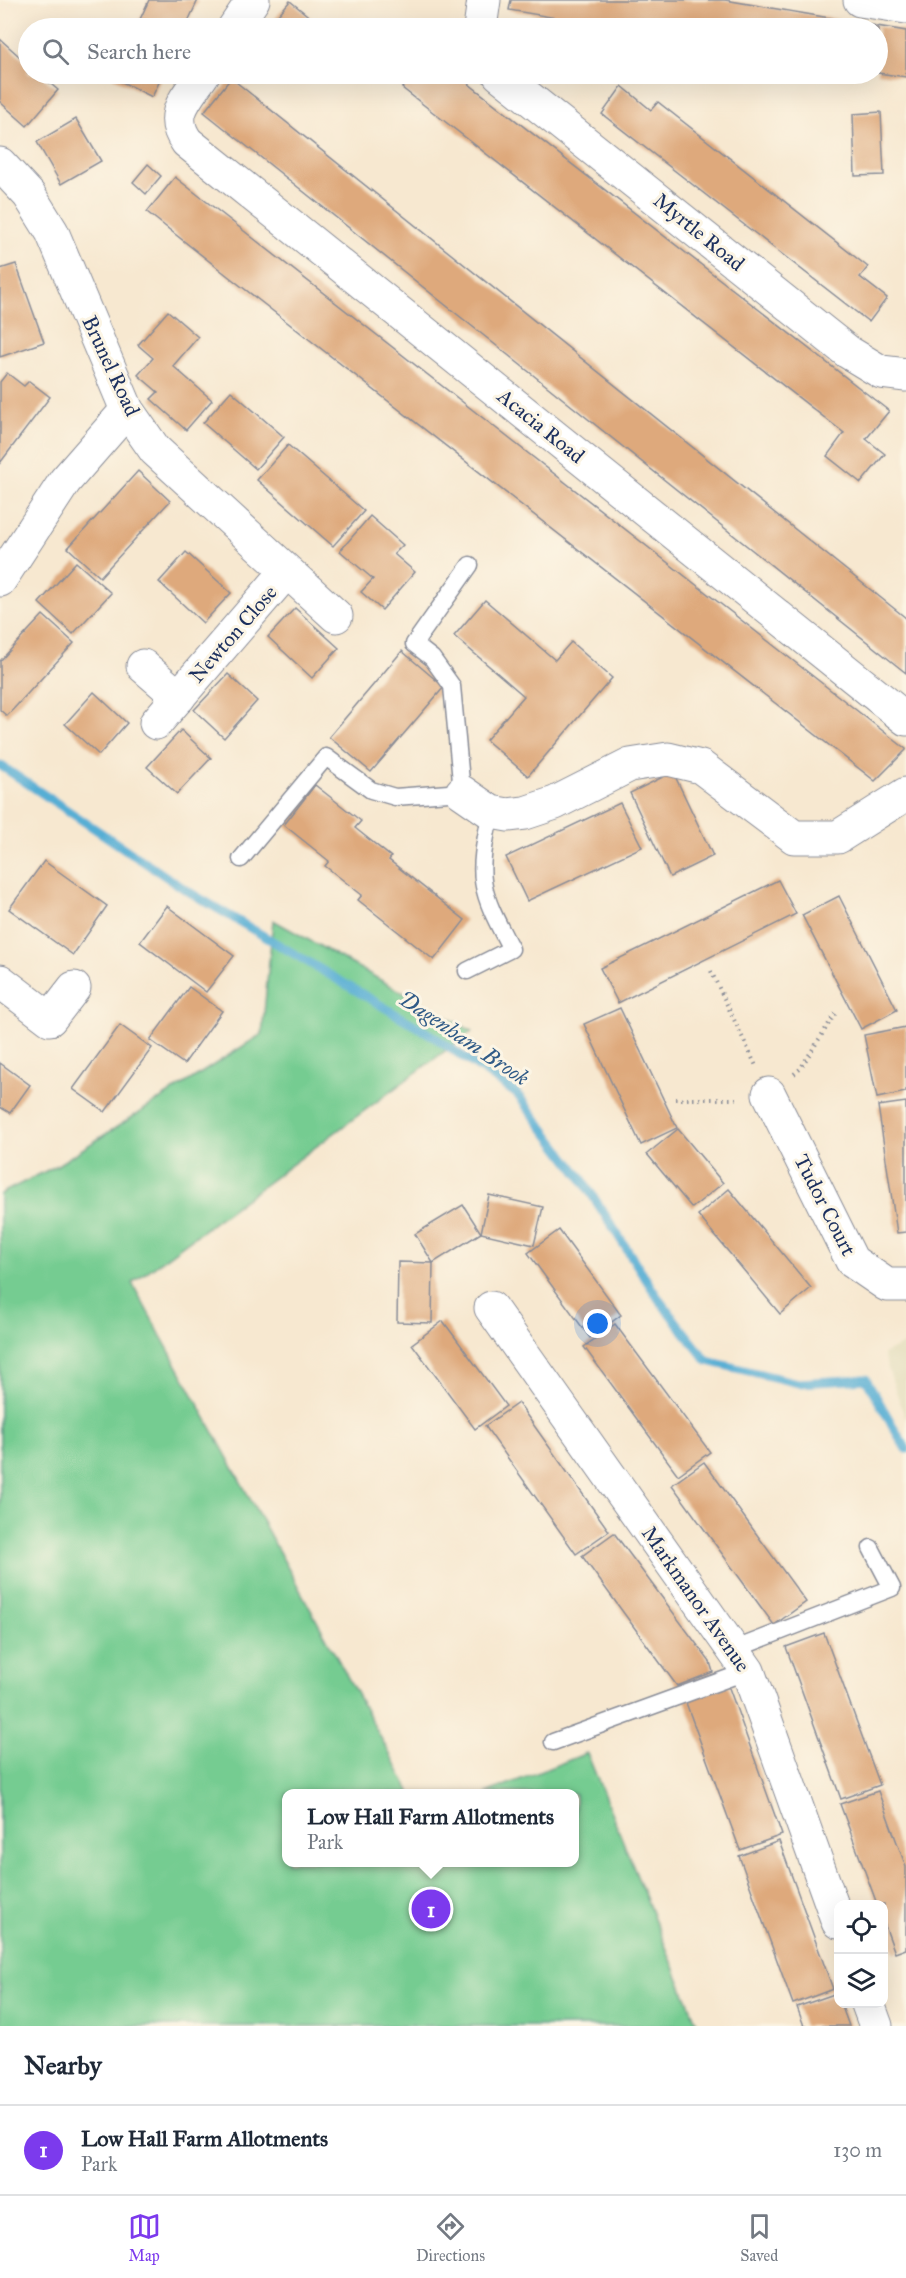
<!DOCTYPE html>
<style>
:root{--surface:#fff;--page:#f6f6f7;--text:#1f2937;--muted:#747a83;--line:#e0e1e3;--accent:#7c3aed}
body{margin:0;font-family:"IM FELL Great Primer",serif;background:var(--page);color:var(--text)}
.controls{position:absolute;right:18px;bottom:18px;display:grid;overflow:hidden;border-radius:12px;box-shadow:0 6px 24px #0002}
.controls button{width:54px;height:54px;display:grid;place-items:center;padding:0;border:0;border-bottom:2px solid var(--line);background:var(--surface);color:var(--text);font:30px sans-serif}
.you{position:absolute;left:598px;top:1324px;width:21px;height:21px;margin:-15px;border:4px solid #fff;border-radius:50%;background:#1a73e8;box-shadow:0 0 0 9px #1a73e833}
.badge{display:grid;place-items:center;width:39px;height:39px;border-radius:50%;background:var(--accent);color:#fff;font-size:20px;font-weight:700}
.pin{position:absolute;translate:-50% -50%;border:3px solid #fff;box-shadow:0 2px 6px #0006}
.popup{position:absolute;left:282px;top:1789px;width:297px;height:78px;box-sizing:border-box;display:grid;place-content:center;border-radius:12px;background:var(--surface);filter:drop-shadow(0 2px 4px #0005);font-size:20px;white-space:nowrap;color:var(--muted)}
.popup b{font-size:22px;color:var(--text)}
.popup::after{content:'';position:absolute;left:50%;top:100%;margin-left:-12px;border:12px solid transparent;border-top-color:var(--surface)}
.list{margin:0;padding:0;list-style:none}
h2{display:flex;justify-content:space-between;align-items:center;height:78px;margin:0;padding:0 24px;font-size:26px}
h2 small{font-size:20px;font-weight:400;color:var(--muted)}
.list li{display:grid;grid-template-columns:39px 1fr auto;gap:18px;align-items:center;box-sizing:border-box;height:90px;padding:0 24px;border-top:2px solid var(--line)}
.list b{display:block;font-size:22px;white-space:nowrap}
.list p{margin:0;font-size:20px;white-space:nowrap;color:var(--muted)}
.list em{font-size:20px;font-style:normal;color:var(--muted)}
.icon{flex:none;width:33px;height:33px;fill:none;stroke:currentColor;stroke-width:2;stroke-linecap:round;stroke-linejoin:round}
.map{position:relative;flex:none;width:906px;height:2026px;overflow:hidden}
.search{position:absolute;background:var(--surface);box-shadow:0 6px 24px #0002;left:18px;right:18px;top:18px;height:66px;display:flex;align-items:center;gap:15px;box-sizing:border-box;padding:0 21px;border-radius:33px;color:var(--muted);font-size:22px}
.sheet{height:168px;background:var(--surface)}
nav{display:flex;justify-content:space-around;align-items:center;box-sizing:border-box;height:84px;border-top:2px solid var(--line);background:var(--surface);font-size:16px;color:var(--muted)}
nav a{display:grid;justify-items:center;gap:3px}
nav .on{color:var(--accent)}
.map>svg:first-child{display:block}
.built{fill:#e2dcba}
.green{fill:#75cc91;stroke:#487e78;stroke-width:1.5}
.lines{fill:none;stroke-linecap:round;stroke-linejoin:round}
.stream{stroke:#57aed4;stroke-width:9}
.building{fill:#dea97b}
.lane-casing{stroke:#898c97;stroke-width:19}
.street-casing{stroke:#898c97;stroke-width:35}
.path{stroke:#898c97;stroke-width:4;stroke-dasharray:1.5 4.5;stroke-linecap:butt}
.lane{stroke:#fff;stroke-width:16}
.street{stroke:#fff;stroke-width:33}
.labels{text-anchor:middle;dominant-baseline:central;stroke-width:6;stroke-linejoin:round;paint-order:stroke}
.street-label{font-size:21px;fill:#1b2f5e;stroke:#fcf5e5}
.water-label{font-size:22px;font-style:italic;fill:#305b87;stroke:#fcf5e5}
</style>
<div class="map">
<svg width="906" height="2026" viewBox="0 0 906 2026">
<rect width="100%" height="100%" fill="#fcf5e5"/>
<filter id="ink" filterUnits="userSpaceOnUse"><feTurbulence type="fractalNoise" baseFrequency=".0167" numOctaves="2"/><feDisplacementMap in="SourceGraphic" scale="12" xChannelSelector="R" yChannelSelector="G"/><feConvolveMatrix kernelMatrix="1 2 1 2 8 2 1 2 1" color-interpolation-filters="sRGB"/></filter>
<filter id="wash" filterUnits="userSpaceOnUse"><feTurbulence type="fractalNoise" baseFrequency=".008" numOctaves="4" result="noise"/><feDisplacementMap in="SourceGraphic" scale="24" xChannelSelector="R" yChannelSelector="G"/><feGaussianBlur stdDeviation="1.35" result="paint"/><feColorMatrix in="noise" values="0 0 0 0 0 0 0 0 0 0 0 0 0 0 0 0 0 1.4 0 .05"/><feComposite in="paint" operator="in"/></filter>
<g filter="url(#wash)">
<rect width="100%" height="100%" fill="#f7e8d0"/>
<!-- built -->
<polygon class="built" points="906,1343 906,1420 883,1354"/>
<!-- green -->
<polygon class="green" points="273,920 472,1031 132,1283 411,1793 287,1794 287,1862 575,1862 575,1794 486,1793 587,1753 698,2026 0,2026 0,1194 56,1166 262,1034"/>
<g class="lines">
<!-- stream -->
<polyline class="stream" points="0,765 186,890 433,1036 517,1094 580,1176 660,1301 707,1361 798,1383 866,1379 906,1449"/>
</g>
<g id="blocks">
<!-- building -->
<g class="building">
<polygon points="149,0 198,0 185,28 136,28"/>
<polygon points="511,0 725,0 906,31 906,77 878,73 878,28 616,28 509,10"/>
<polygon points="290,1 323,28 267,28"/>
<polygon points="0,39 28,64 28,74 39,74 58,90 27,126 0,102"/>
<polygon points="114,74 163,74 152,97 112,77"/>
<polygon points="414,74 456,74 889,411 866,439 885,454 861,483 827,456 844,433 402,88"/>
<polygon points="231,78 906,618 906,673 204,112"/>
<polygon points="622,86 651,110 658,102 868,267 860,277 887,298 869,322 602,114"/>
<polygon points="881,112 884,175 855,176 853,114"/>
<polygon points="76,119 101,161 61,184 37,142"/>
<polygon points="148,164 161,176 146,194 133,182"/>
<polygon points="175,177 906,749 906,750 875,781 228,276 147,212"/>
<polygon points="16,264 44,342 0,357 0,269"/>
<polygon points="168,311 198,337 173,366 212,400 186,430 151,399 158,392 138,375 153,358 138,345"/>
<polygon points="7,373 24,386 29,381 50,397 0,463 0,382"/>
<polygon points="231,391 284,437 256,469 203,423"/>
<polygon points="288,445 364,511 333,546 257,480"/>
<polygon points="138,471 170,501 100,577 68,548"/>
<polygon points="370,516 403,545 394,554 415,572 382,610 361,592 373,579 340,551"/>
<polygon points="186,552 231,593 203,623 159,582"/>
<polygon points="76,562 111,593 73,634 39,603"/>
<polygon points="485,600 555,660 571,642 612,678 528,776 486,740 524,696 454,636"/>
<polygon points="295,608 339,648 312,678 268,637"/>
<polygon points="43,615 74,643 7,716 0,710 0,661"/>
<polygon points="402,651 444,687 371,772 329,737"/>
<polygon points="228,674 257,701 224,738 194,710"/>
<polygon points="94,692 127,723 99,755 65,724"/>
<polygon points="181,730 211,758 177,794 147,767"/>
<polygon points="673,772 713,856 670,877 630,793"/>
<polygon points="315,785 361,821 355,828 391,857 389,860 465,920 434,960 358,900 362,895 325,866 329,861 284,825"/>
<polygon points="620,803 642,847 527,901 506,857"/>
<polygon points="44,861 107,906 73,955 9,909"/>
<polygon points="778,880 796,914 618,1003 600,968"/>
<polygon points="839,896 897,1010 861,1029 802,915"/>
<polygon points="167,906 234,956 206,992 140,942"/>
<polygon points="189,987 222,1011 184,1064 150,1040"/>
<polygon points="620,1008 677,1128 641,1145 584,1024"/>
<polygon points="120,1025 152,1048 105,1112 73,1089"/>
<polygon points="906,1027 906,1092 877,1098 864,1035"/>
<polygon points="0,1063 30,1085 10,1113 0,1107"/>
<polygon points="906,1102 906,1232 897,1233 878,1106"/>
<polygon points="678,1129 723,1183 692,1208 647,1154"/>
<polygon points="729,1189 811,1288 780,1314 698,1215"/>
<polygon points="489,1195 543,1207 534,1245 481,1233"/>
<polygon points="463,1205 481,1233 433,1263 415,1234"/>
<polygon points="559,1230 621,1315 590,1338 528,1253"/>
<polygon points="398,1262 433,1263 432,1323 397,1322"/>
<polygon points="443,1321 506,1406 475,1429 412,1344"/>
<polygon points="615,1324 710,1452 678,1475 584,1347"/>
<polygon points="518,1403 609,1531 576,1554 485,1426"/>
<polygon points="704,1462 806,1602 774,1625 672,1485"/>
<polygon points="614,1533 710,1662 713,1672 677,1686 582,1556"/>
<polygon points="824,1633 880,1785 841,1799 786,1647"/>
<polygon points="728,1685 782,1835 740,1850 685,1700"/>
<polygon points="878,1791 906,1867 906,1949 895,1953 884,1923 884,1904 877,1904 840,1804"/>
<polygon points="779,1841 833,1989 793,2004 739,1856"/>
<polygon points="837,1993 849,2026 804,2026 797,2007"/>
</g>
</g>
</g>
<g filter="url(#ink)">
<use href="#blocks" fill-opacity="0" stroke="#898c97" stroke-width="1.5"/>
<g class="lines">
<!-- lane casing -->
<g class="lane-casing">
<g id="lane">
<polyline points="241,859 326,757 371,790 395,797 462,792 452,686 432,658 414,644 470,565"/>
<path d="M467,971L511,949C479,888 476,880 491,812"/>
<polyline points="733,1650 892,1588 871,1548"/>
<polyline points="553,1742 748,1671"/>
</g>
</g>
<!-- street casing -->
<g class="street-casing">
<g id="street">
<polyline points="860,0 906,7"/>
<polyline points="234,28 253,0"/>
<polyline points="480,28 484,0"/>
<path d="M203,74C187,98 167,115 187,142L906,719"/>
<polyline points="499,74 848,352 881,372 906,375"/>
<polyline points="0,164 29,195 52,232 127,410 155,450 336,616"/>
<polyline points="0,580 65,481 127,410"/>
<polyline points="143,666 179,697"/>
<polyline points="156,723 286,572"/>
<polyline points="462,792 491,812 508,815 525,813 555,803 630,765 668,759 701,767 794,837 838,837 906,794"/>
<polyline points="0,981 50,1019 74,988"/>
<polyline points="769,1094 852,1261 887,1285 906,1285"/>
<polyline points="491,1308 748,1671 838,1922"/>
<polyline points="868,2004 876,2026"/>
</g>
</g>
<!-- path -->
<g class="path">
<polyline points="711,971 757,1068"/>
<polyline points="794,1074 800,1069 837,1011"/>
<polyline points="675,1099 739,1099"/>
</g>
<!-- lane -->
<use href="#lane" class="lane"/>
<!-- street -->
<use href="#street" class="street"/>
</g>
</g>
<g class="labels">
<!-- street labels -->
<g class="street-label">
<text transform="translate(699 232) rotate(39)">Myrtle Road</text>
<text transform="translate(111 366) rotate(65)">Brunel Road</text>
<text transform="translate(541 426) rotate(39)">Acacia Road</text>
<text transform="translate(233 634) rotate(-49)">Newton Close</text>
<text transform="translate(825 1205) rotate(63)">Tudor Court</text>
<text transform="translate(696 1599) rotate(55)">Markmanor Avenue</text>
</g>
<!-- water labels -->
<g class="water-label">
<text transform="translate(464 1038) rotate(34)">Dagenham Brook</text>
</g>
</g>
</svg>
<div class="controls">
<button><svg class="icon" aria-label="locate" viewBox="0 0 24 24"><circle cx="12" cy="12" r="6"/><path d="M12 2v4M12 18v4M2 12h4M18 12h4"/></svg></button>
<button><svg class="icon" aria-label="layers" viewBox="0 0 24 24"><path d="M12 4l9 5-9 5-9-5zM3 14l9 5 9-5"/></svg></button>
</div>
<div class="you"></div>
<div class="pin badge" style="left:431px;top:1909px">1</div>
<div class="popup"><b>Low Hall Farm Allotments</b>Park</div>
<div class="search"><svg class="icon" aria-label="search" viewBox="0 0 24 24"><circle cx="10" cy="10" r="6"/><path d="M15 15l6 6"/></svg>Search here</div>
</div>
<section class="sheet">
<h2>Nearby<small></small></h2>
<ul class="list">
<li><span class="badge">1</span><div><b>Low Hall Farm Allotments</b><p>Park</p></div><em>130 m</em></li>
</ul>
</section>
<nav>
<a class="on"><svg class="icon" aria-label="map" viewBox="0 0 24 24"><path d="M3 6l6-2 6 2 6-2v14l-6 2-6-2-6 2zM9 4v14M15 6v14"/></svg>Map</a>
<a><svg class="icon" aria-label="directions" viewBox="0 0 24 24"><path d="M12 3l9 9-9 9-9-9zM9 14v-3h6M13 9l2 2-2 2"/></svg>Directions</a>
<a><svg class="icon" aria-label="saved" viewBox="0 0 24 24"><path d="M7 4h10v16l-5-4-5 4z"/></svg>Saved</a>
</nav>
